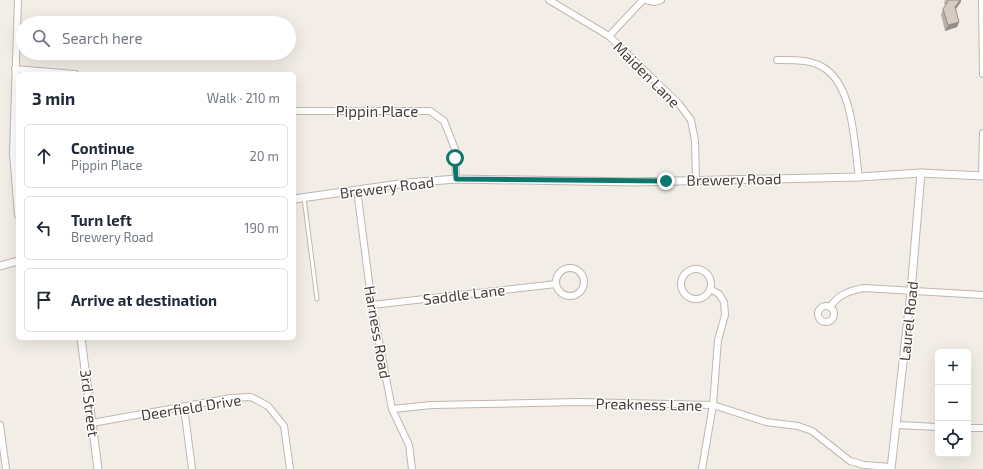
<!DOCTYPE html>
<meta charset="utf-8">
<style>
:root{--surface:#fff;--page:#f2f2f3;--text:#1f2937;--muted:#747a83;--line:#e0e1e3}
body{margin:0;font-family:"Exo 2",sans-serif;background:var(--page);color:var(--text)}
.controls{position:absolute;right:12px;bottom:12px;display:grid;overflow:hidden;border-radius:6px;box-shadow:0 4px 16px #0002}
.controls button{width:36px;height:36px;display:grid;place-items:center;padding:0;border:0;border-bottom:1px solid var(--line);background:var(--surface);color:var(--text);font:20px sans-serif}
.stop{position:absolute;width:12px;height:12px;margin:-9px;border:3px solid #0f766e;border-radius:50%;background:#fff}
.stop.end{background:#0f766e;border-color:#fff;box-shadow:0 1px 4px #0008}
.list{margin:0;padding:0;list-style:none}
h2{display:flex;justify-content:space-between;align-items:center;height:52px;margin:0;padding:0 16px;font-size:17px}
h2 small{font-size:13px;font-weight:400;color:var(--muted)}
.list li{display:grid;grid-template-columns:26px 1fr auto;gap:12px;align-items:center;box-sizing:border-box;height:64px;margin:0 8px 8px;padding:0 8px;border:1px solid var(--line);border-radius:6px}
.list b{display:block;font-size:15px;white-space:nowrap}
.list p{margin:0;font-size:13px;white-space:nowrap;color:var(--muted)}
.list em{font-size:13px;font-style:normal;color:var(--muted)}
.icon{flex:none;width:22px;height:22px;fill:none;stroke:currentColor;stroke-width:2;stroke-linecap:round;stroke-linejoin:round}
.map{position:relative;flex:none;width:983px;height:469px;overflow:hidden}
.search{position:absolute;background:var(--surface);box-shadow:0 4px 16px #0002;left:16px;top:16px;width:280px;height:44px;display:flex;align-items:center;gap:10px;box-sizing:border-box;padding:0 14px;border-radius:22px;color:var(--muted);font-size:15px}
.panel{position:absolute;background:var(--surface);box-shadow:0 4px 16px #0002;left:16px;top:72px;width:280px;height:268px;border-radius:6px}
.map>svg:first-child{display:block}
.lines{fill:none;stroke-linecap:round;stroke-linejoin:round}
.service-casing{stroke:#c0b7ad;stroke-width:5}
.minor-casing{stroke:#c0b7ad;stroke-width:8}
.tertiary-casing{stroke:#c0b7ad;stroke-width:9}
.service{stroke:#fff;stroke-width:3}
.minor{stroke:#fff;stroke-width:6}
.tertiary{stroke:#fff;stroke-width:7}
.wall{fill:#b8afa5}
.shaded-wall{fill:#968e86}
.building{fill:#d6cbc0;stroke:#968e86}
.route{stroke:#0f766e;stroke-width:5}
.labels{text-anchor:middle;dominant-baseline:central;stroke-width:3;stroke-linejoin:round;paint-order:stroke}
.street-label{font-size:15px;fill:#453e37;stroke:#fff}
</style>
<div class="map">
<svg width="983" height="469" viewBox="0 0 983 469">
<rect width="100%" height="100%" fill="#f2eee7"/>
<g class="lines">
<!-- service casing -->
<g class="service-casing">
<polyline id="service" points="304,198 317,299"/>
</g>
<!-- minor casing -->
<g class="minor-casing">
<g id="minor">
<polyline points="549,0 609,36 679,104 691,120 695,141 696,180"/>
<polyline points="646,0 654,2 661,0"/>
<polyline points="982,0 983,74"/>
<polyline points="609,36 643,0"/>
<path d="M777,60C794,60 813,59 827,70C854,91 854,145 859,177"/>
<polyline points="15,69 75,74"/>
<polyline points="294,111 430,111 444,121 455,149 456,179"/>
<polyline points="982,176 983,133"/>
<polyline points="357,190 372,305 392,409 409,445 412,469"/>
<polyline points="18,215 13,153 18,0"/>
<circle cx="570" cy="282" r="14"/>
<circle cx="696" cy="284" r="15"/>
<polyline points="372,305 556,284"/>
<circle cx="826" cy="314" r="8"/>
<path d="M830,307C839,294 849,291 864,288L983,295"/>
<polyline points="184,407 192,469"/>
<polyline points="392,409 432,405 578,402 713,405 766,422 798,426 812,431 850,461 864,465 891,467"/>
<polyline points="92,423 231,398 251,397 268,406 284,426 290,469"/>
<polyline points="0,425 6,469"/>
<polyline points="897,425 938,427"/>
<polyline points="968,428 983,428"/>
<polyline points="702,469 713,405 718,340 725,315 724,302 719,294 710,289"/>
</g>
</g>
<!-- tertiary casing -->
<g class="tertiary-casing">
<g id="tertiary">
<polyline points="294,199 407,183 456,179 635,182 859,177 921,173 983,176"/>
<polyline points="0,266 18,261"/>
<polyline points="81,338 98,469"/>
<polyline points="891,469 911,291 921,173"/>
</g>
</g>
<!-- service -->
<use href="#service" class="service"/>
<!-- minor -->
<use href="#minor" class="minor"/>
<!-- tertiary -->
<use href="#tertiary" class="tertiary"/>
</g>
<!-- wall -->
<polygon class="wall" points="945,0 961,0 955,9 959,22 957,27 945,31 941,15 943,9 946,5 944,4"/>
<!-- shaded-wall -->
<g class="shaded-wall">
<polygon points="960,0 961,0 961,2 953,13 955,7"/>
<polygon points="959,22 957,27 945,31 948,25"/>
</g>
<!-- building -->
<polygon class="building" points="949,0 960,0 955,7 959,22 948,25 943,9"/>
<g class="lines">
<!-- route -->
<polyline class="route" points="455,158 456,179 666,181"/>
</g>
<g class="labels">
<!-- street labels -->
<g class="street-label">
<text transform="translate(647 74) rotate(45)">Maiden Lane</text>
<text x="377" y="111">Pippin Place</text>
<text transform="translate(734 179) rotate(-1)">Brewery Road</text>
<text transform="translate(387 187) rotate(-7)">Brewery Road</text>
<text transform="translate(464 294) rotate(-7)">Saddle Lane</text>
<text transform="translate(908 321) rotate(-84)">Laurel Road</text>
<text transform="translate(378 332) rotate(80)">Harness Road</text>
<text transform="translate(90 403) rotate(83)">3rd Street</text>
<text transform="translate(649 404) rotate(1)">Preakness Lane</text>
<text transform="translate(191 407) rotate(-9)">Deerfield Drive</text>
</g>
</g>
</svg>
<div class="controls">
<button>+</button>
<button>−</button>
<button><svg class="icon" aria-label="locate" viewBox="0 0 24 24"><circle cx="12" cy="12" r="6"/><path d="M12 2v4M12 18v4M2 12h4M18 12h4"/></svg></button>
</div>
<div class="stop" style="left:455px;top:158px"></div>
<div class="stop end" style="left:666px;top:181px"></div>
<div class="search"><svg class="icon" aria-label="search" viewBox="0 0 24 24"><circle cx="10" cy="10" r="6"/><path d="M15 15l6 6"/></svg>Search here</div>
<section class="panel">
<h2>3 min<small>Walk · 210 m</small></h2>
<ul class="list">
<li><svg class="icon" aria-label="ahead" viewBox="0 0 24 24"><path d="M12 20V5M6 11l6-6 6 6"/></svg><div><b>Continue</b><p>Pippin Place</p></div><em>20 m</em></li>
<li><svg class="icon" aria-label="left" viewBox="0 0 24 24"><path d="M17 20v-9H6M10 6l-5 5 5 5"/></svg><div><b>Turn left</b><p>Brewery Road</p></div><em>190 m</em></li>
<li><svg class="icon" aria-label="arrive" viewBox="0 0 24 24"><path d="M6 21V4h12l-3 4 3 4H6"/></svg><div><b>Arrive at destination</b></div></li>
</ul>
</section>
</div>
